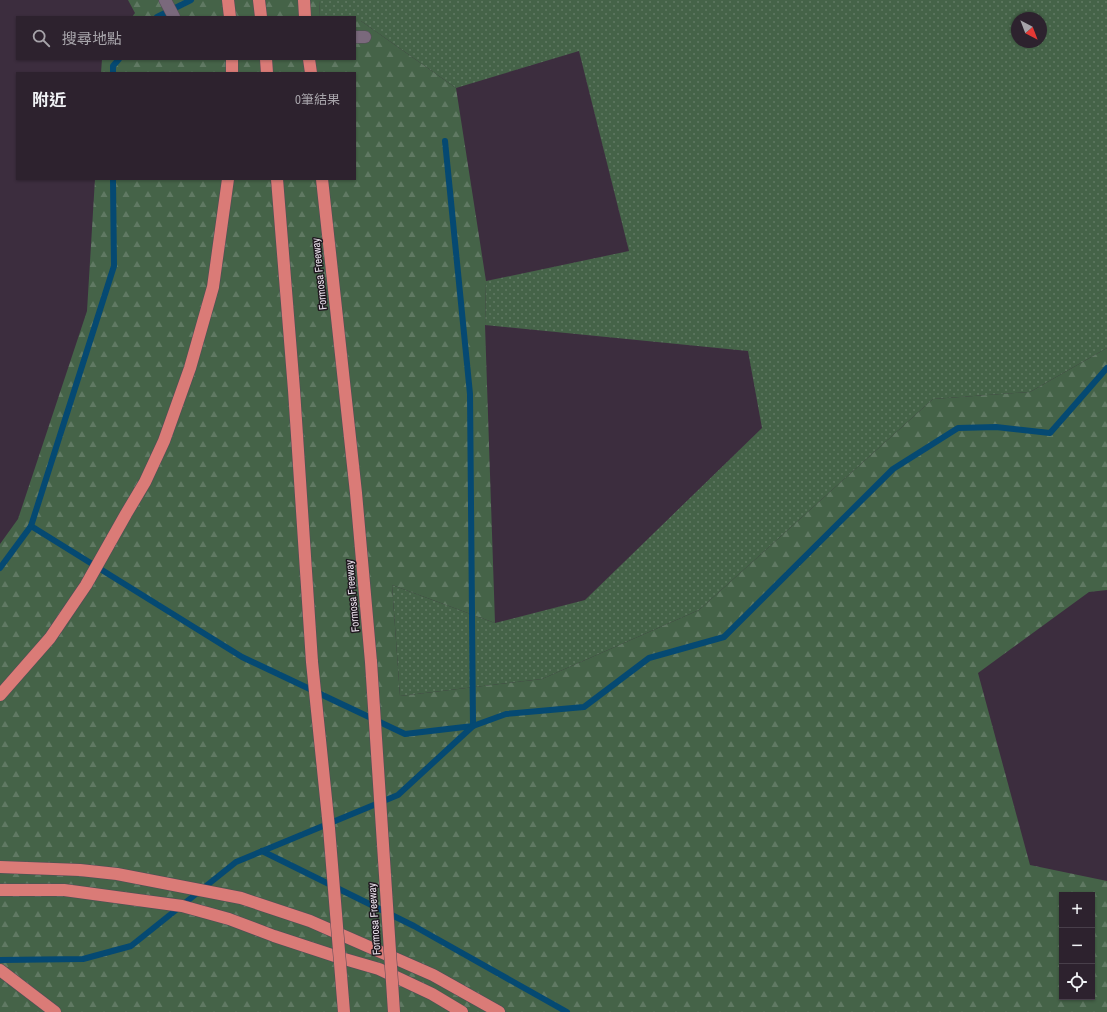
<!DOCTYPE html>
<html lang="zh-TW">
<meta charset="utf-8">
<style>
:root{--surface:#2d222e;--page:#352a36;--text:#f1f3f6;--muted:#a7a4aa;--line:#483f4a}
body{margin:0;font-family:"Archivo Narrow","Noto Sans TC",sans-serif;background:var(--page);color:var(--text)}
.controls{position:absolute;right:12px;bottom:12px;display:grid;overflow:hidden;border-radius:0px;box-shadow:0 1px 3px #0004}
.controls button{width:36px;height:36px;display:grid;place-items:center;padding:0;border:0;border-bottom:1px solid var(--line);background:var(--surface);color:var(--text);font:20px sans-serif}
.compass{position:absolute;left:1011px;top:12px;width:36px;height:36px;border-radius:50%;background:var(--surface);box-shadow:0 1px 3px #0004;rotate:138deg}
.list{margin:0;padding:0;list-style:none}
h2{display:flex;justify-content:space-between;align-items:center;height:52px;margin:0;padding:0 16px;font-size:17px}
h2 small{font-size:13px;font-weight:400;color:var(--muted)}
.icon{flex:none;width:22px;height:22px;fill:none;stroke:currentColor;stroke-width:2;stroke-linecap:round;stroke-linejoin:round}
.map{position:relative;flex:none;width:1107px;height:1012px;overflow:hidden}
.search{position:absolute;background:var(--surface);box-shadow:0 1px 3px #0004;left:16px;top:16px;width:340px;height:44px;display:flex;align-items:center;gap:10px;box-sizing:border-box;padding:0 14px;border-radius:0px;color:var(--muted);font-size:15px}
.panel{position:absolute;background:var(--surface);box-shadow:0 1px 3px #0004;left:16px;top:72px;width:340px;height:108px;border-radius:0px}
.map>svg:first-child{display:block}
.grass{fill:url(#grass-dots);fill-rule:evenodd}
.forest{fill:url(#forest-firs);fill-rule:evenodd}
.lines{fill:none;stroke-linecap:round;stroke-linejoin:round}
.stream{stroke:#054972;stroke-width:6}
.minor-casing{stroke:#564a58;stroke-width:13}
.highway-casing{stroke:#564a58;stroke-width:13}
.minor{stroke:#7a697c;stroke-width:12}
.highway{stroke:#da7b77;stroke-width:12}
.highway-bridge-casing{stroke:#564a58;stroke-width:13;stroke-linecap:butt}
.highway-bridge{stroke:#da7b77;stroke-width:12}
.labels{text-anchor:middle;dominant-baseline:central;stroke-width:3;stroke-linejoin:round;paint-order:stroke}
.street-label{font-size:11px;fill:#ebe2ed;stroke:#1f181f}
</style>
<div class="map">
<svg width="1107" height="1012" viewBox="0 0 1107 1012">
<defs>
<pattern id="grass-dots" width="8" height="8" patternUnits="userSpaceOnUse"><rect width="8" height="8" fill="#456348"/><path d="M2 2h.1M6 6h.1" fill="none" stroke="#607963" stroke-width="1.8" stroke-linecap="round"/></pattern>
<pattern id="forest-firs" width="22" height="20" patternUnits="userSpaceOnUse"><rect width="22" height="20" fill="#456348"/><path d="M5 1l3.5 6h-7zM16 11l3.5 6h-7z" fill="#607963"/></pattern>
</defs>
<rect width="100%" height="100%" fill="#3c2d3e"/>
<!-- grass -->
<path class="grass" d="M319,0H1107V348L1030,392L933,399L699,610L542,679L400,696L392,585L495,623L585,600L762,428L748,351L485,325L486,281L629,251L579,51L456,88L361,21H355V17H320ZM1017,18H1041V42H1017Z"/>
<!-- forest -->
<g class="forest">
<polygon points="128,0 319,0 320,17 132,17 135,13"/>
<path d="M355,21H361L456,88L486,281L485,325L495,623L392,585L400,696L542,679L699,610L933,399L1030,392L1107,348V590L1089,592L978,673L1030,865L1107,881V1012H0V544L18,519L87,311L95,179H355V73H101L102,59H355ZM1062,895H1092V997H1062Z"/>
</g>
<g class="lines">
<!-- stream -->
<g class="stream">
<polyline points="157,17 191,0"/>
<polyline points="113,73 113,66 119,59"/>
<polyline points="31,526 242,657 405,734 473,726 470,394 445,141"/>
<polyline points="0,568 31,526 114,266 113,179"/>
<polyline points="262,851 414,926 567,1012"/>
<polyline points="0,960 83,959 131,946 236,862 398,795 473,726 506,714 584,707 649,658 724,637 893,469 958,428 996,427 1050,433 1107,368"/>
</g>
<!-- minor casing -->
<g class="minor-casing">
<g id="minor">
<polyline points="165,0 174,17"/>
<polyline points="355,37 365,37"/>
</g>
</g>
<!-- highway casing -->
<g class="highway-casing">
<g id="highway">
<polyline points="228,0 230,17"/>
<polyline points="259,0 261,17"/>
<polyline points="304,0 305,17"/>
<polyline points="232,59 232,73"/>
<polyline points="266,59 267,73"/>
<polyline points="309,59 311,73"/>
<polyline points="277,179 294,390 312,662"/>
<polyline points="322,179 356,493 371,662"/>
<polyline points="0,695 50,638 86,585 126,514 145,482 164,441 190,368 213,287 228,179"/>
<polyline points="0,867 80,870 117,874 241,898 310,921 433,975 499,1012"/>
<polyline points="0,890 64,890 182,906 229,919 274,936 341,958 379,969 432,994 462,1012"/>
<polyline points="0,970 55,1012"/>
</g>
</g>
<!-- minor -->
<use href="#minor" class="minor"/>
<!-- highway -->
<use href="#highway" class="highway"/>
<!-- highway-bridge casing -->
<g class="highway-bridge-casing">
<g id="highway-bridge">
<polyline points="312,662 329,828 344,1012"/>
<polyline points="371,662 394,1012"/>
</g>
</g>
<!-- highway-bridge -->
<use href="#highway-bridge" class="highway-bridge"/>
</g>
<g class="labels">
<!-- street labels -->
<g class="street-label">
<text transform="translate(319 274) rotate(-96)">Formosa Freeway</text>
<text transform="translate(352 596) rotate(-95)">Formosa Freeway</text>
<text transform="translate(374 919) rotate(-94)">Formosa Freeway</text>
</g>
</g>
</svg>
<div class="controls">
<button>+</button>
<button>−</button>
<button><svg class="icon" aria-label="locate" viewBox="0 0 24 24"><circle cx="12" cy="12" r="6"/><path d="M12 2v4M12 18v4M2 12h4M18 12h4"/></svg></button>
</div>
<svg class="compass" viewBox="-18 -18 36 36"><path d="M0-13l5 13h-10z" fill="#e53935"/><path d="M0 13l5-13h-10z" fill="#a7a4aa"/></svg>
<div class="search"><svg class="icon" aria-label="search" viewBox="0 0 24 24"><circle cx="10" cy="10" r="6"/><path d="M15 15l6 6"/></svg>搜尋地點</div>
<section class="panel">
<h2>附近<small>0筆結果</small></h2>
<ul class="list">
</ul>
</section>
</div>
